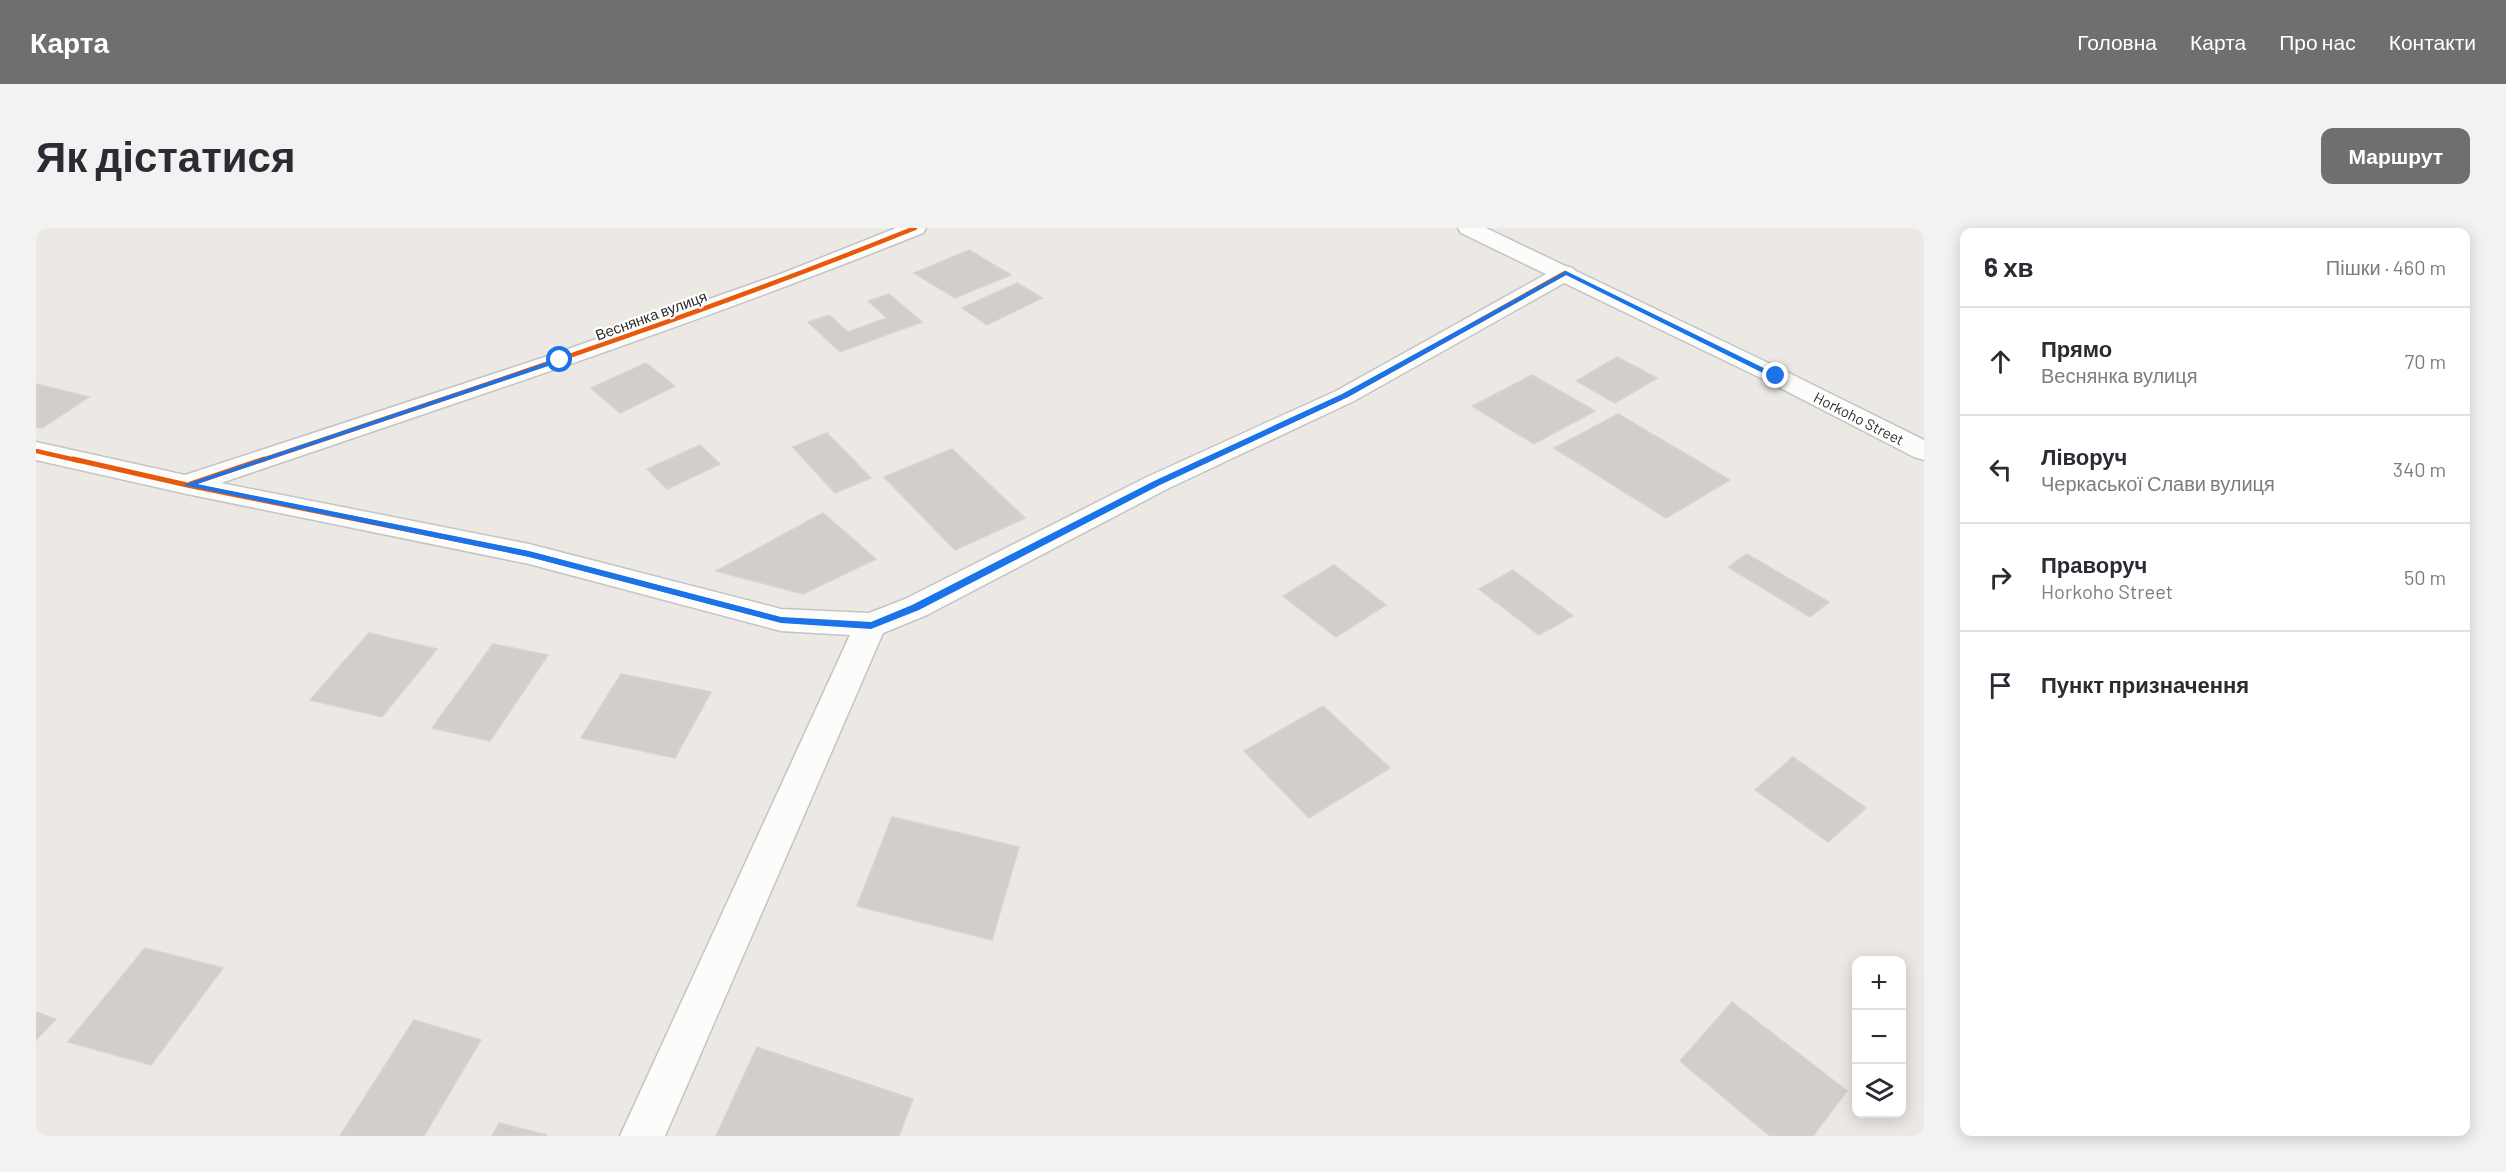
<!DOCTYPE html>
<html lang="uk">
<meta charset="utf-8">
<style>
:root{--surface:#fff;--page:#f2f2f3;--text:#2b2b33;--muted:#7c7c81;--line:#e1e1e2;--accent:#706f6e}
body{margin:0;font-family:Barlow,sans-serif;background:var(--page);color:var(--text)}
.controls{position:absolute;right:18px;bottom:18px;display:grid;overflow:hidden;border-radius:12px;box-shadow:0 3px 15px #0003}
.controls button{width:54px;height:54px;display:grid;place-items:center;padding:0;border:0;border-bottom:2px solid var(--line);background:var(--surface);color:var(--text);font:30px sans-serif}
.stop{position:absolute;width:18px;height:18px;margin:-14px;border:4px solid #1a73e8;border-radius:50%;background:#fff}
.stop.end{background:#1a73e8;border-color:#fff;box-shadow:0 2px 6px #0008}
.list{margin:0;padding:0;list-style:none}
h2{display:flex;justify-content:space-between;align-items:center;height:78px;margin:0;padding:0 24px;font-size:26px}
h2 small{font-size:20px;font-weight:400;color:var(--muted)}
.list li{display:grid;grid-template-columns:39px 1fr auto;gap:18px;align-items:center;box-sizing:border-box;height:108px;padding:0 24px;border-top:2px solid var(--line)}
.list b{display:block;font-size:22px;white-space:nowrap}
.list p{margin:0;font-size:20px;white-space:nowrap;color:var(--muted)}
.list em{font-size:20px;font-style:normal;color:var(--muted)}
.icon{flex:none;width:33px;height:33px;fill:none;stroke:currentColor;stroke-width:2;stroke-linecap:round;stroke-linejoin:round}
.map{position:relative;flex:none;width:1888px;height:908px;overflow:hidden;border-radius:12px}
header{display:flex;align-items:center;gap:36px;box-sizing:border-box;height:84px;padding:0 30px;background:var(--accent);color:#fff}
header strong{font-size:28px}
nav{display:flex;gap:33px;margin-inline-start:auto;font-size:21px}
.intro{display:flex;align-items:center;justify-content:space-between;box-sizing:border-box;height:144px;padding:0 36px}
h1{margin:0;font-size:42px}
.button{padding:15px 27px;border-radius:12px;background:var(--accent);color:#fff;font-size:21px;font-weight:700}
main{display:flex;gap:36px;padding:0 36px}
aside{flex:1;background:var(--surface);border-radius:12px;box-shadow:0 3px 15px #0003}
.map>svg:first-child{display:block}
.building{fill:#d1cecb;stroke:#d7d4d0;stroke-width:1.5}
.lines{fill:none;stroke-linecap:round;stroke-linejoin:round}
.minor-casing{stroke:#c5c4c5;stroke-width:3}
.tertiary-casing{stroke:#c5c4c5;stroke-width:3}
.minor{fill:#fcfcfb;fill-rule:evenodd}
.tertiary{fill:#fcfcfb;fill-rule:evenodd}
.cycleway-far1-casing{stroke:#fff;stroke-width:8}
.cycleway-casing{stroke:#fff;stroke-width:9}
.cycleway-far1{stroke:#e8590c;stroke-width:4.5}
.cycleway{stroke:#e8590c;stroke-width:5}
.route{fill:#1a73e8}
.labels{text-anchor:middle;dominant-baseline:central;stroke-width:4.5;stroke-linejoin:round;paint-order:stroke}
.far-street-label{font-size:15px;fill:#2e2e2e;stroke:#fff}
</style>
<header>
<strong>Карта</strong>
<nav><a>Головна</a><a>Карта</a><a>Про нас</a><a>Контакти</a></nav>
</header>
<div class="intro"><h1>Як дістатися</h1><a class="button">Маршрут</a></div>
<main>
<div class="map">
<svg width="1888" height="908" viewBox="0 0 1888 908">
<rect width="100%" height="100%" fill="#ece8e4"/>
<!-- building -->
<g class="building">
<polygon points="933,22 975,47 919,70 878,45"/>
<polygon points="981,55 1006,70 951,97 926,80"/>
<polygon points="853,66 886,94 804,124 772,94 793,87 812,104 851,90 832,73"/>
<polygon points="1581,129 1621,150 1579,175 1540,153"/>
<polygon points="610,135 639,158 584,185 555,160"/>
<polygon points="1496,147 1559,183 1498,216 1436,178"/>
<polygon points="0,156 53,169 6,200 0,199"/>
<polygon points="1582,186 1694,252 1630,290 1518,220"/>
<polygon points="791,205 835,250 799,265 757,219"/>
<polygon points="664,217 684,236 631,261 611,241"/>
<polygon points="916,221 989,290 919,322 848,249"/>
<polygon points="787,285 840,331 767,366 680,343"/>
<polygon points="1711,326 1793,374 1774,389 1692,339"/>
<polygon points="1298,337 1350,377 1300,409 1247,368"/>
<polygon points="1477,342 1537,388 1503,407 1443,361"/>
<polygon points="333,405 401,421 346,489 274,472"/>
<polygon points="457,416 512,427 454,513 396,500"/>
<polygon points="585,446 675,464 639,530 545,510"/>
<polygon points="1287,478 1354,540 1273,590 1208,523"/>
<polygon points="1757,529 1830,580 1792,614 1719,562"/>
<polygon points="856,589 983,619 956,712 821,678"/>
<polygon points="109,720 187,740 115,837 32,814"/>
<polygon points="1696,774 1811,863 1777,908 1734,908 1644,833"/>
<polygon points="0,784 20,791 0,812"/>
<polygon points="378,792 445,812 388,908 304,908"/>
<polygon points="721,819 877,871 863,908 680,908"/>
<polygon points="463,895 511,907 456,908"/>
</g>
<g class="lines">
<!-- minor casing -->
<g class="minor-casing">
<path id="minor" d="M860,0H890L887,5C656,98 420,175 185,255L493,316L745,381L833,385L869,371L1111,249L1300,163L1521,40L1529,38L1537,40L1540,45L1537,50L1318,173L1131,261L891,387L847,405L629,908H584L814,407L745,403L493,336L151,266L0,232V214L149,247L515,127L747,45Z"/>
</g>
<!-- tertiary casing -->
<g class="tertiary-casing">
<polygon id="tertiary" points="1422,0 1450,0 1749,143 1888,212 1888,232 1878,229 1731,153 1425,5"/>
</g>
<!-- minor -->
<use href="#minor" class="minor"/>
<!-- tertiary -->
<use href="#tertiary" class="tertiary"/>
<!-- cycleway-far1 casing -->
<g class="cycleway-far1-casing">
<g id="cycleway-far1">
<polyline points="0,223 44,233"/>
<path d="M223,233C443,159 664,87 879,0"/>
<polyline points="1169,233 1309,168 1529,45"/>
</g>
</g>
<!-- cycleway casing -->
<g class="cycleway-casing">
<g id="cycleway">
<polyline points="37,231 151,257 493,326 745,392 835,397 880,379 1121,255 1172,231"/>
<polyline points="154,256 228,231"/>
</g>
</g>
<!-- cycleway-far1 -->
<use href="#cycleway-far1" class="cycleway-far1"/>
<!-- cycleway -->
<use href="#cycleway" class="cycleway"/>
</g>
<!-- route -->
<polygon class="route" points="1530,43 1744,148 1737,150 1530,47 1312,169 1124,257 883,382 835,401 745,395 493,329 147,257 524,130 527,133 161,256 493,323 745,389 835,394 876,377 1118,253 1306,166"/>
<g class="labels">
<!-- far-street labels -->
<g class="far-street-label">
<text transform="translate(615 87) rotate(-20)">Веснянка вулиця</text>
<text transform="translate(1823 190) rotate(27)">Horkoho Street</text>
</g>
</g>
</svg>
<div class="controls">
<button>+</button>
<button>−</button>
<button><svg class="icon" aria-label="layers" viewBox="0 0 24 24"><path d="M12 4l9 5-9 5-9-5zM3 14l9 5 9-5"/></svg></button>
</div>
<div class="stop" style="left:524px;top:132px"></div>
<div class="stop end" style="left:1740px;top:148px"></div>
</div>
<aside>
<h2>6 хв<small>Пішки · 460 m</small></h2>
<ul class="list">
<li><svg class="icon" aria-label="ahead" viewBox="0 0 24 24"><path d="M12 20V5M6 11l6-6 6 6"/></svg><div><b>Прямо</b><p>Веснянка вулиця</p></div><em>70 m</em></li>
<li><svg class="icon" aria-label="left" viewBox="0 0 24 24"><path d="M17 20v-9H6M10 6l-5 5 5 5"/></svg><div><b>Ліворуч</b><p>Черкаської Слави вулиця</p></div><em>340 m</em></li>
<li><svg class="icon" aria-label="right" viewBox="0 0 24 24"><path d="M7 20v-9h11M14 6l5 5-5 5"/></svg><div><b>Праворуч</b><p>Horkoho Street</p></div><em>50 m</em></li>
<li><svg class="icon" aria-label="arrive" viewBox="0 0 24 24"><path d="M6 21V4h12l-3 4 3 4H6"/></svg><div><b>Пункт призначення</b></div></li>
</ul>
</aside>
</main>
